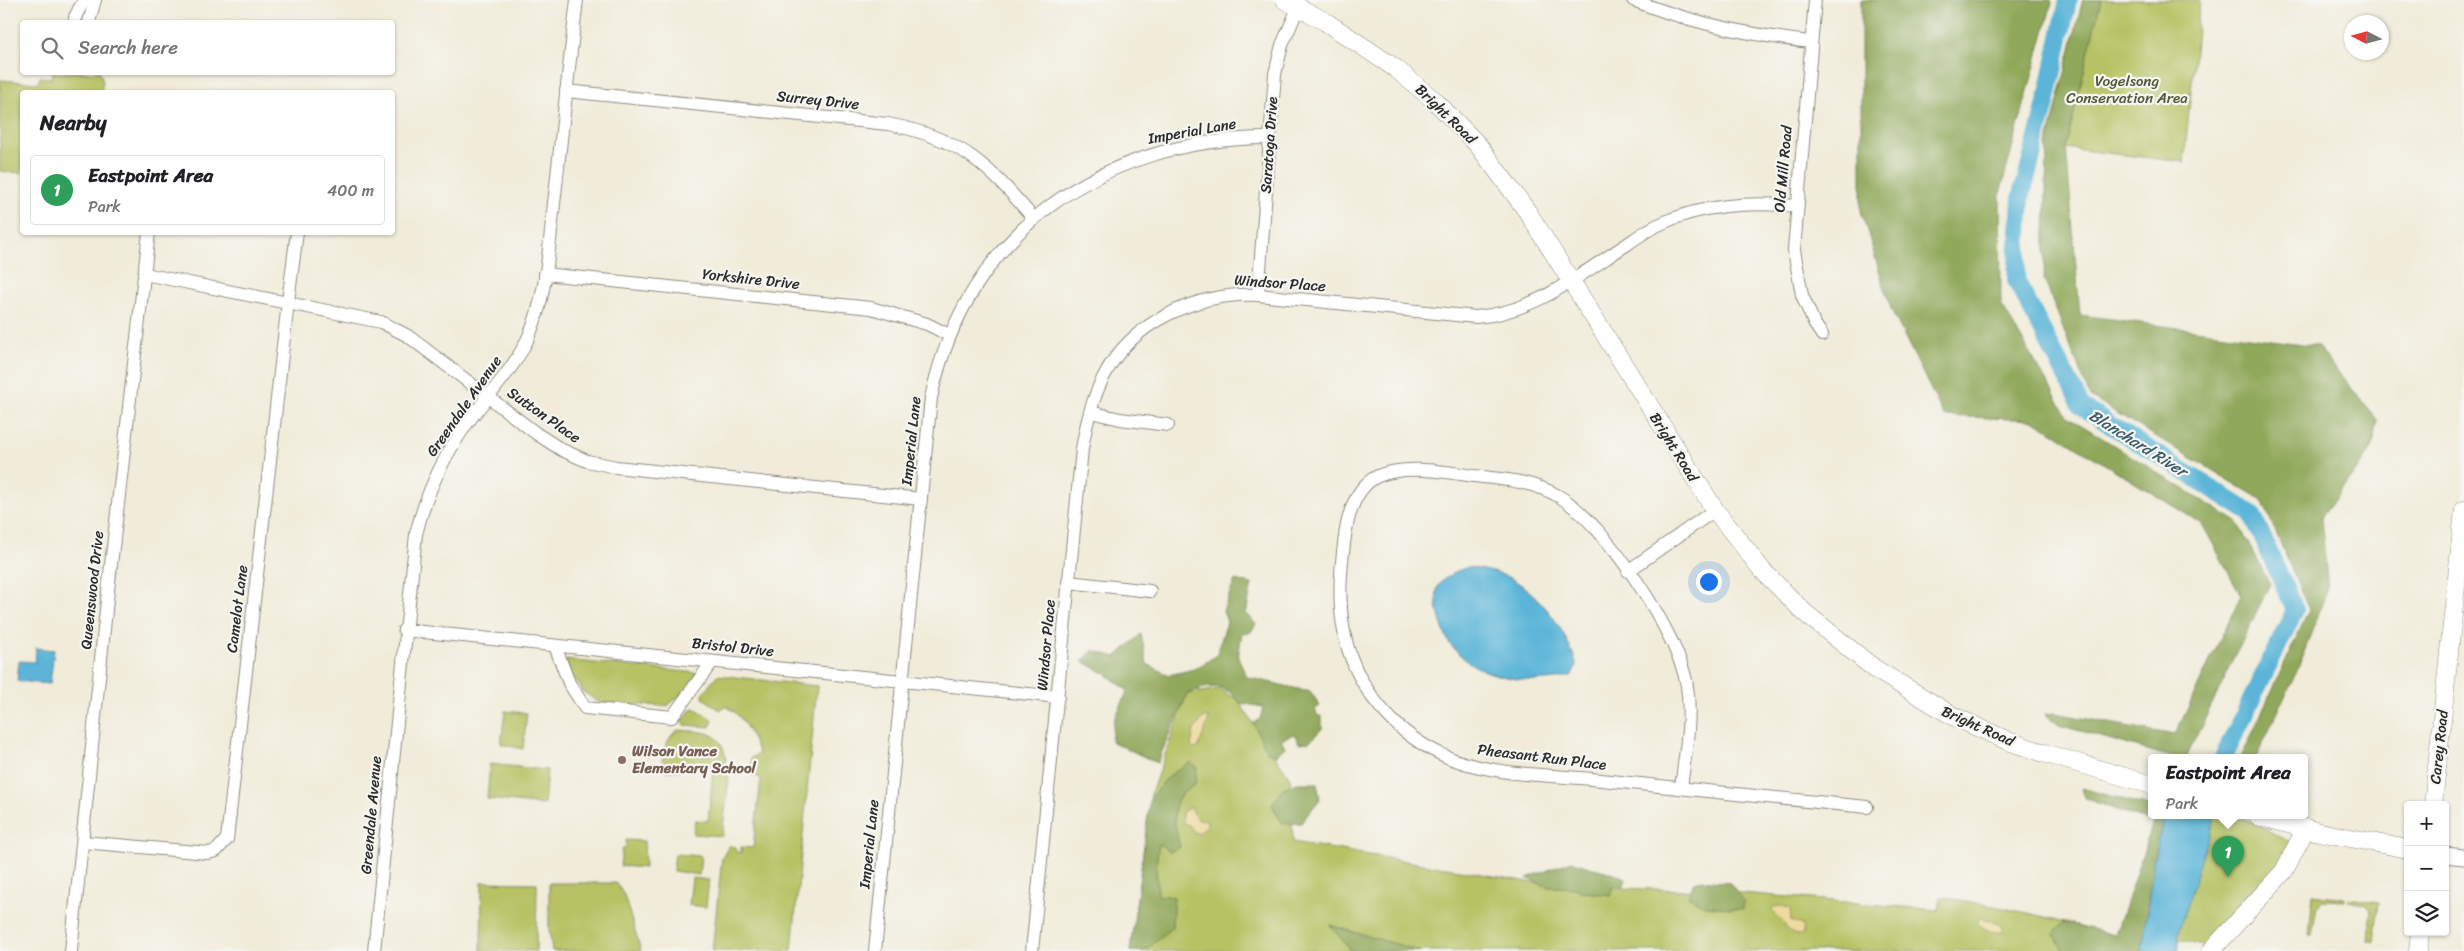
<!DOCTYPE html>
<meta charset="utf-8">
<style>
:root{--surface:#fff;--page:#f6f6f6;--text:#202124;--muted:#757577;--line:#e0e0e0;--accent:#2563eb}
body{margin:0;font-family:Sriracha,sans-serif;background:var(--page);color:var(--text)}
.controls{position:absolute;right:15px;bottom:15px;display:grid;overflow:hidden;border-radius:5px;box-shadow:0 1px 4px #0004}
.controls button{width:45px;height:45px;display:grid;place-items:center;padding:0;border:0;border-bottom:1px solid var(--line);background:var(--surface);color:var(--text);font:25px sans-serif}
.compass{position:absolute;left:2344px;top:15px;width:45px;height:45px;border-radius:50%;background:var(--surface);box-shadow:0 1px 4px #0004;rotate:276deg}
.you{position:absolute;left:1708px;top:581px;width:18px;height:18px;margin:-12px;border:4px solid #fff;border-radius:50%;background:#1a73e8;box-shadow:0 0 0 8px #1a73e833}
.badge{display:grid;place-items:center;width:32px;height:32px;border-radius:50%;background:var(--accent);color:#fff;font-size:16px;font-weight:700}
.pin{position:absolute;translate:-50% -41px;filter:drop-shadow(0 1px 2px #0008)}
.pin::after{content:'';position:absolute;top:26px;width:18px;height:15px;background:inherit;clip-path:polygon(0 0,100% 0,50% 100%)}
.popup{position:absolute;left:2148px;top:754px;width:160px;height:65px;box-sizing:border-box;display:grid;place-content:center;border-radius:5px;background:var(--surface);filter:drop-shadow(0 1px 4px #0005);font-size:16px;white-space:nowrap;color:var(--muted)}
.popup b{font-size:19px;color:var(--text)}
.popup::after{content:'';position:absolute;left:50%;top:100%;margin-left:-10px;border:10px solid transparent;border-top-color:var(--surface)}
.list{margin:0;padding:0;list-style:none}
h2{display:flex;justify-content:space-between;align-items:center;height:65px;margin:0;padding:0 20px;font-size:21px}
h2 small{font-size:16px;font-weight:400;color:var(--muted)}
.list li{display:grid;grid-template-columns:32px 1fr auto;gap:15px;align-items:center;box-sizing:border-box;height:70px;margin:0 10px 10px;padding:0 10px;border:1px solid var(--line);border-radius:5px}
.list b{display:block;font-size:19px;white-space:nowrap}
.list p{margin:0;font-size:16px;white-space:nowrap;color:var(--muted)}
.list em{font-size:16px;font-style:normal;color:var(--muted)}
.icon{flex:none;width:28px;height:28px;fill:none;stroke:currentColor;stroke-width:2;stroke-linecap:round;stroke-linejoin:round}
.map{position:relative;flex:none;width:2464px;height:951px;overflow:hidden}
.search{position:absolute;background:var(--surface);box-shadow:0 1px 4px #0004;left:20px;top:20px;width:375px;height:55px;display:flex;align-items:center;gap:12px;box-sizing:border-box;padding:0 18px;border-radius:5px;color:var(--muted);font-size:19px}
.panel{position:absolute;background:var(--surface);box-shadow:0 1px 4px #0004;left:20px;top:90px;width:375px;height:145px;border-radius:5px}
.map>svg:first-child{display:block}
.green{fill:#b6c264;stroke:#707648}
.forest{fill:#90a85a;stroke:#5e6a42}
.sand{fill:#eeda9e;stroke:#8c8264}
.water{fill:#5bb5d8;stroke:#437082}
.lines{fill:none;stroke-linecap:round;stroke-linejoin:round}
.river{stroke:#5bb5d8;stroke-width:18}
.minor-casing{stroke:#8e8c82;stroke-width:14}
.tertiary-casing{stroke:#8e8c82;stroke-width:17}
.secondary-casing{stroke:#8e8c82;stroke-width:19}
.minor{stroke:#fff;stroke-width:12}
.tertiary{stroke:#fff;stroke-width:15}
.secondary{stroke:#fff;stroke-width:18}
.education-dot{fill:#8d6e63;stroke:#f6f6f2;stroke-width:2}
.labels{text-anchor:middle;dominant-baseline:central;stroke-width:4.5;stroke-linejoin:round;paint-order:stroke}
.park-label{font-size:15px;fill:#55583c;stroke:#f6f6f2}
.street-label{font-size:15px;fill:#2b2b2b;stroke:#f6f6f2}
.education-label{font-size:15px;font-weight:bold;fill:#785e54;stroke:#f6f6f2;text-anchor:start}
.water-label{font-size:16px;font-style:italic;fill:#3c5b68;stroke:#f6f6f2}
</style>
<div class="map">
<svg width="2464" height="951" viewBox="0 0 2464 951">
<rect width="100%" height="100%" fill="#f6f6f2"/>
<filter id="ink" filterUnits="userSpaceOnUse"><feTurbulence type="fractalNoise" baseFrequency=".02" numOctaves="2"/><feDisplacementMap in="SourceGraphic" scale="10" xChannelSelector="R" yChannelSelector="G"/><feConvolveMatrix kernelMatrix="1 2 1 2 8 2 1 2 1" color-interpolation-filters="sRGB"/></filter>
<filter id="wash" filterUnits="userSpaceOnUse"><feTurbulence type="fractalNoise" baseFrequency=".0096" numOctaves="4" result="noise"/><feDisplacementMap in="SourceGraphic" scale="20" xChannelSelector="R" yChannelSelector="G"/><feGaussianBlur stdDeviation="1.12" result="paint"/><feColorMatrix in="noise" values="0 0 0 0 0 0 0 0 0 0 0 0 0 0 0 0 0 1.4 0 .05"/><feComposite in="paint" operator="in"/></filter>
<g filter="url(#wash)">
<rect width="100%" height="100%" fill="#f1ecd9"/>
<!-- green -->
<g class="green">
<polygon points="2083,0 2200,0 2184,162 2047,146"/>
<polygon points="100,72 103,82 101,92 22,92 22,173 0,171 0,80 38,83 40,77 51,78 52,73"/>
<polygon points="566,660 698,673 682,694 667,706 600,703 582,691 576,679 572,679"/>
<path d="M717,675L817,686L792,951H712L722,858L729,846L736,847V852L741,853V847L753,848L761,778L752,775L751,758L759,754C751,735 745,717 726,706L720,710L703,698V694Z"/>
<path d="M1219,689L1237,699L1290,778L1293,842L1553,886L1719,891L1938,910L1940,897C2014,908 2088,925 2158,951H1130L1151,793L1187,694Z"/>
<polygon points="695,708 713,720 710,727 684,725 683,720 691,709"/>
<polygon points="505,711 527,713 523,749 501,744"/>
<path d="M678,730C703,732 722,729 726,760L722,767L665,771L662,769C661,756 666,737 678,730Z"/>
<polygon points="490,764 547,770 544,805 487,799"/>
<polygon points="720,770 725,772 729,778 722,836 693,834 695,820 708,821 713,771"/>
<polygon points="2198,816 2240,816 2298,846 2213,949 2162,935"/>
<polygon points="626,840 644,841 645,868 620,866 622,850 626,846"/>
<polygon points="675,854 701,856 699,875 673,871"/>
<polygon points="692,878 709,880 706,907 689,905"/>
<polygon points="482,882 537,883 536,951 481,951"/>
<polygon points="549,883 616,883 624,895 641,951 552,951 549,928"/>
<polygon points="2313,894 2344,898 2344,901 2324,900 2317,906 2312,935 2309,935"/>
<polygon points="2348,898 2379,902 2374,942 2368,940 2371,910 2364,904 2348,901"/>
</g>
<!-- forest -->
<g class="forest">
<polygon points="1861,0 2051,0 2052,3 2000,193 2001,304 2067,416 2237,522 2270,584 2186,758 2175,758 2059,725 2045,714 2055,713 2175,735 2241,595 2202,524 2033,420 1944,416 1891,309 1861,211"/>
<polygon points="2083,0 2101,0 2066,147 2080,315 2317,346 2378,421 2372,449 2321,518 2328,588 2297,671 2256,758 2241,758 2309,610 2262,500 2090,397 2044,279 2047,146"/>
<path d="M1235,580L1252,584L1246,614L1256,624L1251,632L1242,633L1238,657L1247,677L1311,692L1320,706L1315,709L1317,715L1322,717V729L1309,742L1299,743L1294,734L1281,739L1285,747L1277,755L1267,752L1253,723L1260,719L1263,707L1240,703C1226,682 1207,685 1187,694L1157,763L1111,741L1114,720L1128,691L1106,674L1082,661L1093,650L1116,657L1141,634L1147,664L1169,675L1194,669L1216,656L1227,622L1223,611Z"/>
<path d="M1191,762L1197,768L1195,785C1167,799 1174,821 1180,847L1170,852L1159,844L1156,866L1158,895L1174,897L1172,927L1145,951H1130L1150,800C1163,780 1170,773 1191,762Z"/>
<polygon points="1298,783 1317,783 1320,799 1301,823 1283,824 1272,805 1283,788"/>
<polygon points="2081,788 2152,807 2152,816 2165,816 2154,858 2142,951 2098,951 2091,949 2063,951 2054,933 2064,922 2115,935 2153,823 2086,799"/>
<path d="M1572,861C1591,869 1608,870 1626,878L1624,886H1613L1610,895L1582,892L1576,888L1548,887L1527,878Z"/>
<polygon points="1703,880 1730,883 1744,901 1743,909 1705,906 1688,896 1694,882"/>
<polygon points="1330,925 1420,951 1351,951"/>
</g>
<!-- sand -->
<g class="sand">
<polygon points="1204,717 1209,718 1208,722 1198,748 1194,749 1191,747 1194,730"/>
<polygon points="1191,807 1197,819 1207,820 1207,825 1199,833 1194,832 1189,825 1183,823 1182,812"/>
<path d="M1782,906L1790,909L1791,921L1802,925L1803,934C1791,938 1787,927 1780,919C1777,915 1774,915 1771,909L1774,907Z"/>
<path d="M1980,918L1990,920L2003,927V932C1992,933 1986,930 1977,923Z"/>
</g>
<!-- water -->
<g class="water">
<path d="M1468,567C1485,570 1505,573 1520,584C1547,603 1568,635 1577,666L1571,676C1541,684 1501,681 1473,665C1466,661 1455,651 1450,644C1443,633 1431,597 1439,585C1446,575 1457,571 1468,567Z"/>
<polygon points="36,648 54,650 50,684 17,681 19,661 35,662"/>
<polygon points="2165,816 2215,816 2178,933 2178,951 2142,951 2154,858"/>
</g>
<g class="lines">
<!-- river -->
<polyline class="river" points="2068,0 2046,103 2021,198 2016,280 2082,407 2252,514 2295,610 2223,758"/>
</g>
</g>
<g filter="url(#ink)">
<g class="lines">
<!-- minor casing -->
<g class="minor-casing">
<g id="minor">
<path d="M1633,0C1690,23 1750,35 1810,42"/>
<polyline points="1815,0 1794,250 1802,295 1814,323 1822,335"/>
<polyline points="75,22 75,17 84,0"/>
<polyline points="89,22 95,0"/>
<path d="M566,91L888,124C961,138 987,164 1034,219"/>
<polyline points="145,274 381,322 408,336 537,434 562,450 587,461 616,467 921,499"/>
<polyline points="545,274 871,308 927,324 949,335"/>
<polyline points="1258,295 1275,74 1282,45 1299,6"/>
<polyline points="1091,412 1120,419 1168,425"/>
<polyline points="1628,571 1715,510"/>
<polyline points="1068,582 1150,591"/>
<polyline points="404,630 1058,697"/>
<polyline points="555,646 569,683 585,708 672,717 712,662"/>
<path d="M1681,788C1685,754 1692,720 1687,686C1679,634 1605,524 1560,497C1534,481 1503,479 1474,476C1445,472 1406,464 1378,476C1356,486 1348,515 1345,536C1341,566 1338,596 1343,626C1352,686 1396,737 1452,759C1495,775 1546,775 1592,779C1684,789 1775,798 1867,807"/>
<polyline points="83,842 208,853 216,851 227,839 288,302 297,232"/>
<polyline points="71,951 107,600 149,232"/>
<path d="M374,951L416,534C426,493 443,457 468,422C489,394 515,368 529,336C548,292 549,242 555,195C562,130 569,65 577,0"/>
<path d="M875,951L931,398C967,230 1102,139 1269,138"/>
<path d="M1032,951L1082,449C1086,424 1092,399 1104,376C1132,321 1199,292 1258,295L1476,317C1534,313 1579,275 1626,245C1636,238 1647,230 1658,225C1702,204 1749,202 1796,206"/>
</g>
</g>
<!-- tertiary casing -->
<g class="tertiary-casing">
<polyline id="tertiary" points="2445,855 2464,857"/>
</g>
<!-- secondary casing -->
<g class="secondary-casing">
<g id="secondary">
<polyline points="1285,0 1326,22 1395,68 1436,102 1478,145 1527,211 1715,510 1762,570 1805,613 1875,669 1953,716 2008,741 2044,753 2152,785"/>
<polyline points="2433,805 2464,510"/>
<polyline points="2258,816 2319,832 2408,849"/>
<polyline points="2211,951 2284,871 2306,828"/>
<polyline points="2418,951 2420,932"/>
</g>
</g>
<!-- minor -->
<use href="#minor" class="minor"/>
<!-- tertiary -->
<use href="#tertiary" class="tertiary"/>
<!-- secondary -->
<use href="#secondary" class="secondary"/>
</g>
</g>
<!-- markers -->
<circle class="education-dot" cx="622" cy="760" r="5"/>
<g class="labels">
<!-- park labels -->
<g class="park-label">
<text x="2127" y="81">Vogelsong<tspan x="2127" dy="17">Conservation Area</tspan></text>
</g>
<!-- street labels -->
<g class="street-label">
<text transform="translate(818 100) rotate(6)">Surrey Drive</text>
<text transform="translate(1446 114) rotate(44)">Bright Road</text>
<text transform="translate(1192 131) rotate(-10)">Imperial Lane</text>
<text transform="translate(1269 145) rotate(-86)">Saratoga Drive</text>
<text transform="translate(1783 169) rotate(-85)">Old Mill Road</text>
<text transform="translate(751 279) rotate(6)">Yorkshire Drive</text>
<text transform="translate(1280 283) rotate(4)">Windsor Place</text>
<text transform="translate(464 406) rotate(-55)">Greendale Avenue</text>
<text transform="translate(544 415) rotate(35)">Sutton Place</text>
<text transform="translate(911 441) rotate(-84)">Imperial Lane</text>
<text transform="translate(1674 447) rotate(58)">Bright Road</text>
<text transform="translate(92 590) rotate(-84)">Queenswood Drive</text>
<text transform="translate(237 609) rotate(-83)">Camelot Lane</text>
<text transform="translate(1046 645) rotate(-85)">Windsor Place</text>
<text transform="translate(733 647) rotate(6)">Bristol Drive</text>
<text transform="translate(1978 726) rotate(24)">Bright Road</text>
<text transform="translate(2439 747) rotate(-84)">Carey Road</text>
<text transform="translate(1542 757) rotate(7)">Pheasant Run Place</text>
<text transform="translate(371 815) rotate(-85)">Greendale Avenue</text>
<text transform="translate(869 844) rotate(-84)">Imperial Lane</text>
</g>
<!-- education labels -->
<g class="education-label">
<text x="632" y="751">Wilson Vance<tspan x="632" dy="17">Elementary School</tspan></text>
</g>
<!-- water labels -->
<g class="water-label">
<text transform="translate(2138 443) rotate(32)">Blanchard River</text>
</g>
</g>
</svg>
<div class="controls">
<button>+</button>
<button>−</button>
<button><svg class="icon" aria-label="layers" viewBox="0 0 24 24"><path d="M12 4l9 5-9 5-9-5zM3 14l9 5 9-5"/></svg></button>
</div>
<svg class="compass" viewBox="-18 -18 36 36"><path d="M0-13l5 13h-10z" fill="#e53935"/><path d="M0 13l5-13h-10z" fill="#757577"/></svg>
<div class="you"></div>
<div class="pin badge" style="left:2228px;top:877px;background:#2e9e5b">1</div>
<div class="popup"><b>Eastpoint Area</b>Park</div>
<div class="search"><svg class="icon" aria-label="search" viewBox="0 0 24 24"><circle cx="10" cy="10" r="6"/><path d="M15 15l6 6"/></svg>Search here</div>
<section class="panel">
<h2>Nearby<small></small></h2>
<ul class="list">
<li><span class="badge" style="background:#2e9e5b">1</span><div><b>Eastpoint Area</b><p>Park</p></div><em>400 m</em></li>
</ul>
</section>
</div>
